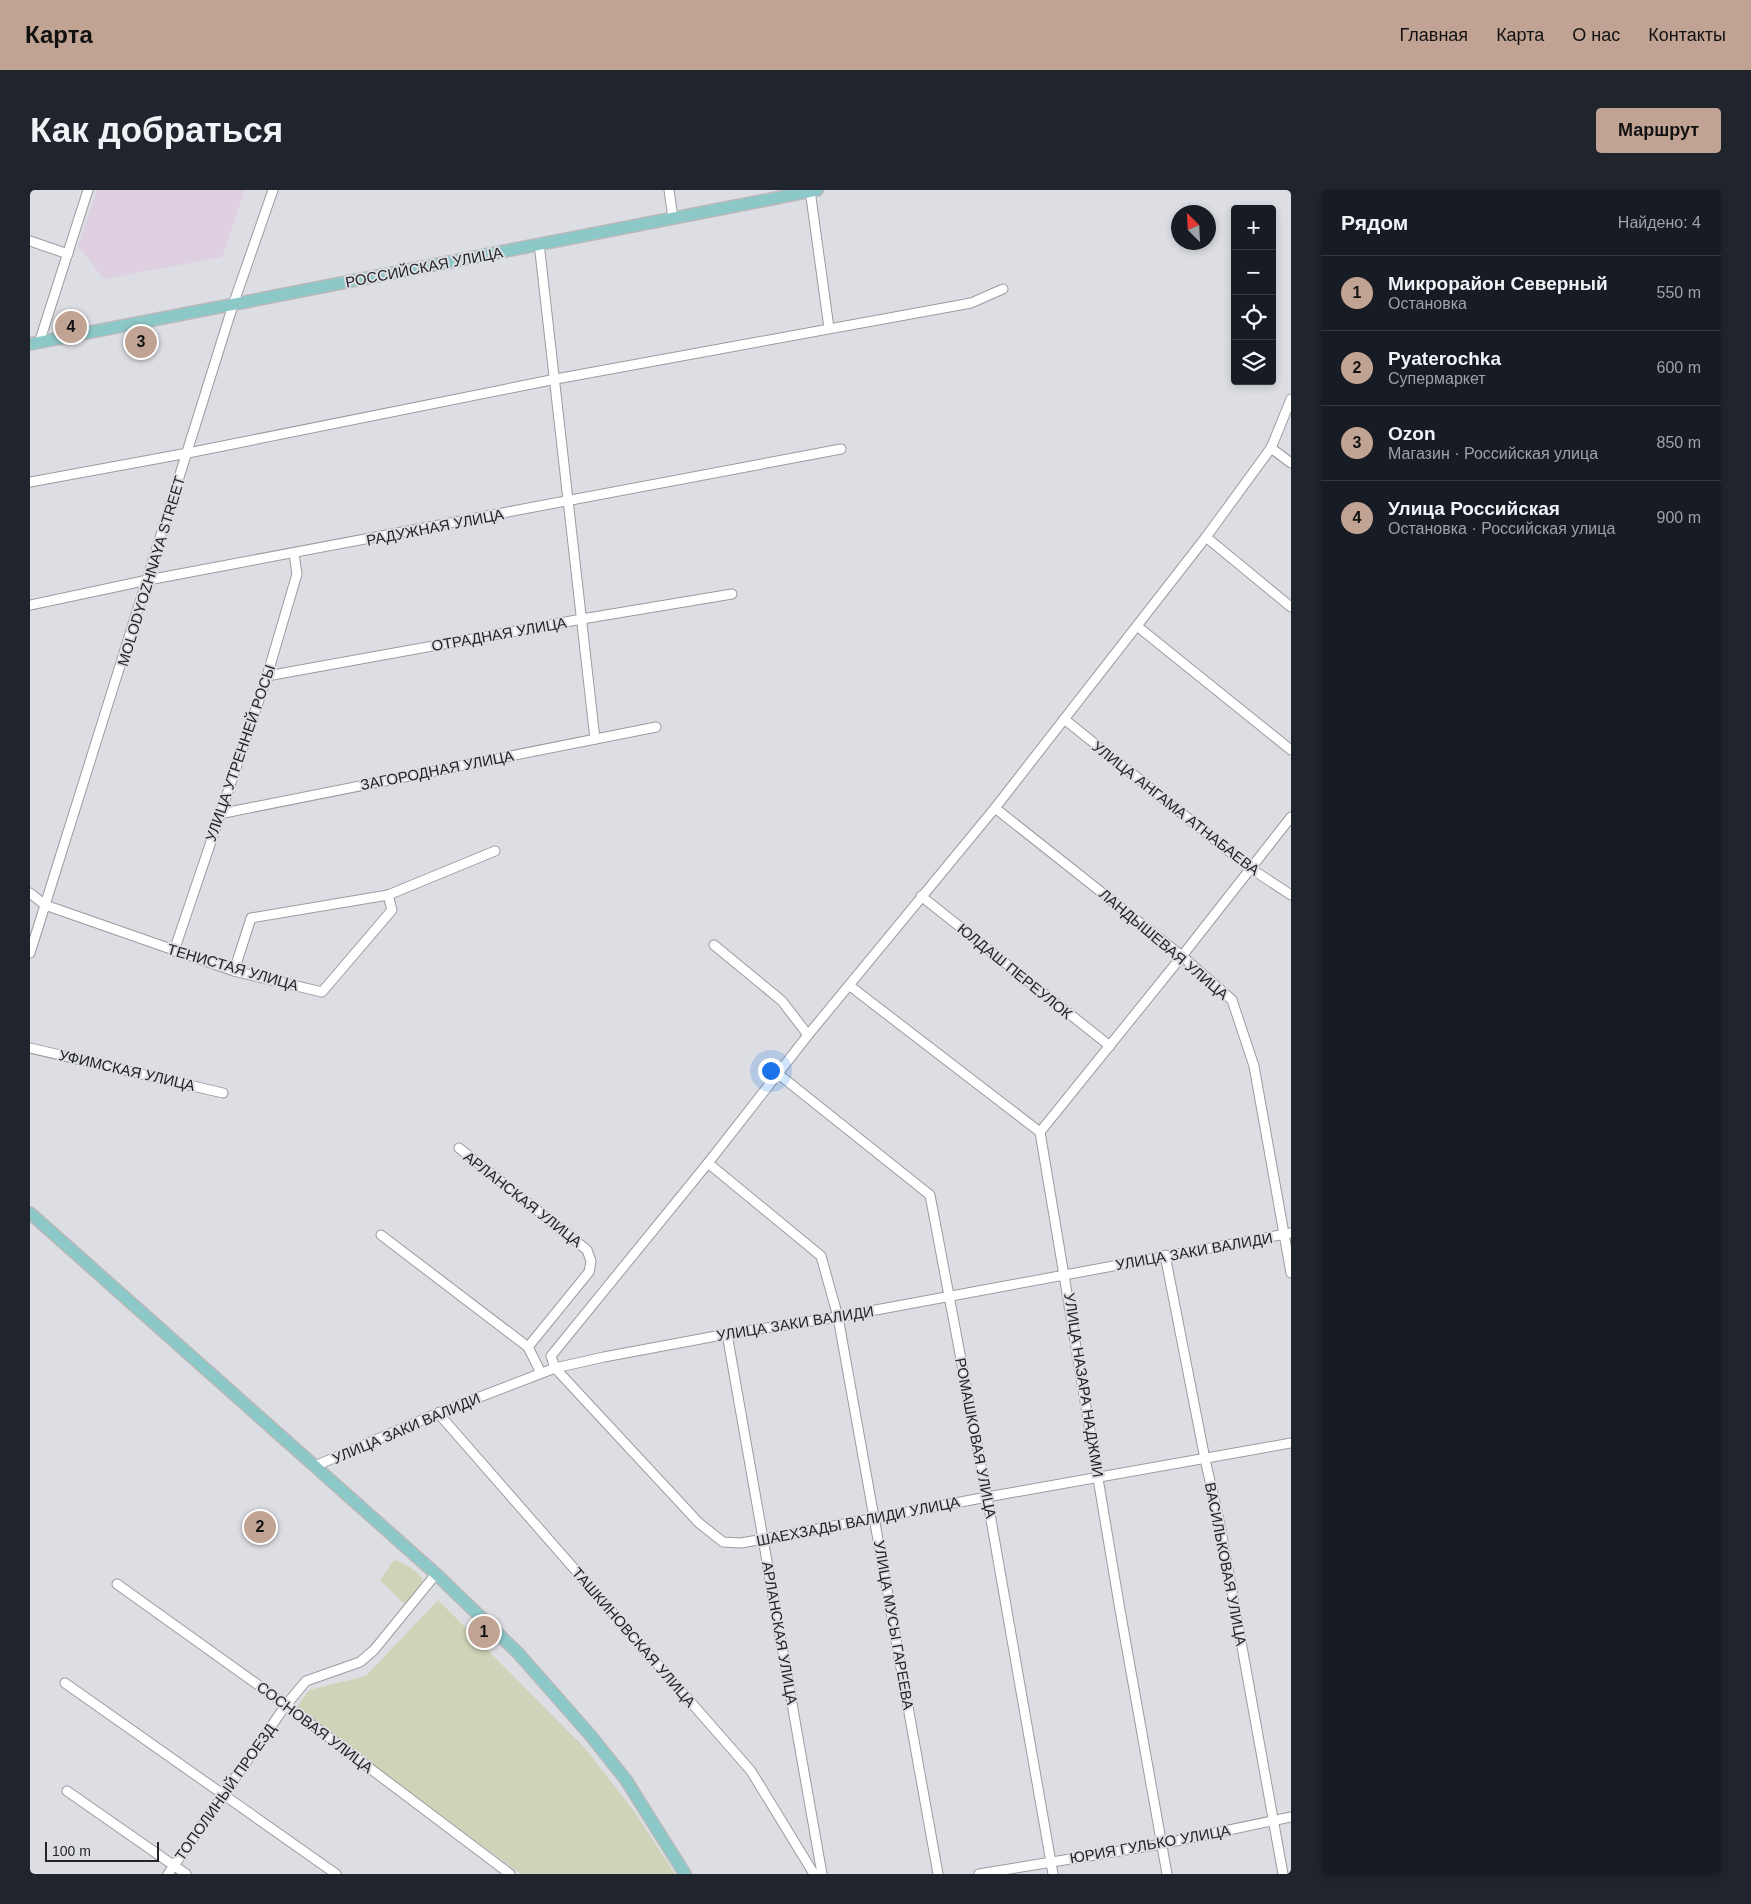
<!DOCTYPE html>
<html lang="ru">
<meta charset="utf-8">
<style>
:root{--surface:#171b24;--page:#20242c;--text:#f1f3f6;--muted:#9ea1a6;--line:#363941;--accent:#c1a393}
body{margin:0;font-family:Arial,sans-serif;background:var(--page);color:var(--text)}
.controls{position:absolute;right:15px;top:15px;display:grid;overflow:hidden;border-radius:5px;box-shadow:0 2px 8px #0003}
.controls button{width:45px;height:45px;display:grid;place-items:center;padding:0;border:0;border-bottom:1px solid var(--line);background:var(--surface);color:var(--text);font:25px sans-serif}
.compass{position:absolute;left:1141px;top:15px;width:45px;height:45px;border-radius:50%;background:var(--surface);box-shadow:0 2px 8px #0003;rotate:336deg}
.scale{position:absolute;left:15px;bottom:12px;width:114px;box-sizing:border-box;padding-left:5px;border:2px solid #242527;border-top:0;font-size:14px;line-height:18px;white-space:nowrap;color:#242527;-webkit-text-stroke:4px #dcdee3;paint-order:stroke}
.you{position:absolute;left:740px;top:880px;width:18px;height:18px;margin:-12px;border:4px solid #fff;border-radius:50%;background:#1a73e8;box-shadow:0 0 0 8px #1a73e833}
.badge{display:grid;place-items:center;width:32px;height:32px;border-radius:50%;background:var(--accent);color:#111;font-size:16px;font-weight:700}
.pin{position:absolute;translate:-50% -50%;border:2px solid #fff;box-shadow:0 1px 5px #0006}
.list{margin:0;padding:0;list-style:none}
h2{display:flex;justify-content:space-between;align-items:center;height:65px;margin:0;padding:0 20px;font-size:21px}
h2 small{font-size:16px;font-weight:400;color:var(--muted)}
.list li{display:grid;grid-template-columns:32px 1fr auto;gap:15px;align-items:center;box-sizing:border-box;height:75px;padding:0 20px;border-top:1px solid var(--line)}
.list b{display:block;font-size:19px;white-space:nowrap}
.list p{margin:0;font-size:16px;white-space:nowrap;color:var(--muted)}
.list em{font-size:16px;font-style:normal;color:var(--muted)}
.icon{flex:none;width:28px;height:28px;fill:none;stroke:currentColor;stroke-width:2;stroke-linecap:round;stroke-linejoin:round}
.map{position:relative;flex:none;width:1261px;height:1684px;overflow:hidden;border-radius:5px}
header{display:flex;align-items:center;gap:30px;box-sizing:border-box;height:70px;padding:0 25px;background:var(--accent);color:#111}
header strong{font-size:24px}
nav{display:flex;gap:28px;margin-inline-start:auto;font-size:18px}
.intro{display:flex;align-items:center;justify-content:space-between;box-sizing:border-box;height:120px;padding:0 30px}
h1{margin:0;font-size:35px}
.button{padding:12px 22px;border-radius:5px;background:var(--accent);color:#111;font-size:18px;font-weight:700}
main{display:flex;gap:30px;padding:0 30px}
aside{flex:1;background:var(--surface);border-radius:5px;box-shadow:0 2px 8px #0003}
.map>svg:first-child{display:block}
.education{fill:#decfe1}
.green{fill:#cfd4b8}
.lines{fill:none;stroke-linecap:round;stroke-linejoin:round}
.minor-casing{stroke:#9a9ca0;stroke-width:11}
.major-casing{stroke:#b9b9ba;stroke-width:14}
.minor{stroke:#fff;stroke-width:9}
.major{stroke:#8dc8c8;stroke-width:11}
.labels{text-anchor:middle;dominant-baseline:central;stroke-width:4;stroke-linejoin:round;paint-order:stroke}
.street-label{font-size:15px;fill:#242527;stroke:#dcdee3}
</style>
<header>
<strong>Карта</strong>
<nav><a>Главная</a><a>Карта</a><a>О нас</a><a>Контакты</a></nav>
</header>
<div class="intro"><h1>Как добраться</h1><a class="button">Маршрут</a></div>
<main>
<div class="map">
<svg width="1261" height="1684" viewBox="0 0 1261 1684">
<rect width="100%" height="100%" fill="#dcdee3"/>
<!-- education -->
<polygon class="education" points="67,0 215,0 192,67 74,89 48,56"/>
<!-- green -->
<g class="green">
<path d="M364,1370C371,1371 396,1385 393,1395C391,1401 382,1409 377,1413L372,1412L350,1390Z"/>
<polygon points="408,1410 554,1557 604,1621 645,1684 491,1684 266,1519 279,1500 336,1486"/>
</g>
<g class="lines">
<!-- minor casing -->
<g class="minor-casing">
<g id="minor">
<polyline points="639,0 643,28"/>
<polyline points="780,0 799,138"/>
<polyline points="0,51 38,64"/>
<polyline points="509,53 565,549"/>
<polyline points="9,153 58,0"/>
<polyline points="1261,209 1241,258 1176,347 965,618 778,845 678,973 521,1166 525,1178 669,1333 693,1352 711,1353 734,1349 957,1307 1261,1253"/>
<polyline points="1241,258 1261,273"/>
<polyline points="0,292 158,263 526,189 941,113 973,99"/>
<polyline points="1176,347 1261,417"/>
<polyline points="0,415 118,390 811,259"/>
<polyline points="1107,436 1261,560"/>
<polyline points="237,486 552,429 702,404"/>
<polyline points="1034,529 1220,678 1261,705"/>
<polyline points="965,618 1152,766 1202,810 1224,876 1261,1083"/>
<polyline points="189,624 626,537"/>
<polyline points="0,703 15,715 204,781 292,802 362,720 358,705"/>
<polyline points="891,706 1080,856"/>
<polyline points="684,755 752,811 778,845"/>
<polyline points="144,761 237,486 267,384 264,364"/>
<polyline points="0,763 203,115 243,0"/>
<polyline points="204,781 221,728 358,705 465,661"/>
<polyline points="820,796 1010,942 1090,1420 1137,1684"/>
<polyline points="0,858 193,903"/>
<polyline points="747,883 900,1005 957,1307 1023,1684"/>
<polyline points="1010,942 1152,766 1261,627"/>
<polyline points="429,958 557,1060 561,1071 559,1082 498,1157"/>
<polyline points="678,973 791,1066 808,1127 908,1684"/>
<polyline points="351,1045 498,1157 511,1183"/>
<polyline points="1135,1065 1175,1269 1190,1335 1253,1684"/>
<polyline points="697,1144 792,1684"/>
<polyline points="408,1223 721,1581 784,1684"/>
<polyline points="285,1276 408,1223 525,1178 574,1167 697,1144 808,1127 1261,1043"/>
<polyline points="87,1394 256,1515 480,1684"/>
<polyline points="35,1493 306,1684"/>
<polyline points="37,1601 156,1684"/>
<polyline points="138,1684 256,1515 276,1491 330,1472 344,1460 406,1384"/>
<polyline points="949,1684 1132,1654 1261,1627"/>
</g>
</g>
<!-- major casing -->
<g class="major-casing">
<g id="major">
<polyline points="0,154 787,0"/>
<polyline points="0,1023 406,1384 488,1463 561,1546 596,1590 655,1684"/>
</g>
</g>
<!-- minor -->
<use href="#minor" class="minor"/>
<!-- major -->
<use href="#major" class="major"/>
</g>
<g class="labels">
<!-- street labels -->
<g class="street-label">
<text transform="translate(394 77) rotate(-11)">РОССИЙСКАЯ УЛИЦА</text>
<text transform="translate(405 337) rotate(-11)">РАДУЖНАЯ УЛИЦА</text>
<text transform="translate(121 381) rotate(-73)">MOLODYOZHNAYA STREET</text>
<text transform="translate(469 444) rotate(-10)">ОТРАДНАЯ УЛИЦА</text>
<text transform="translate(210 563) rotate(-71)">УЛИЦА УТРЕННЕЙ РОСЫ</text>
<text transform="translate(407 580) rotate(-11)">ЗАГОРОДНАЯ УЛИЦА</text>
<text transform="translate(1146 618) rotate(38)">УЛИЦА АНГАМА АТНАБАЕВА</text>
<text transform="translate(1134 754) rotate(40)">ЛАНДЫШЕВАЯ УЛИЦА</text>
<text transform="translate(203 777) rotate(16)">ТЕНИСТАЯ УЛИЦА</text>
<text transform="translate(985 781) rotate(39)">ЮЛДАШ ПЕРЕУЛОК</text>
<text transform="translate(97 880) rotate(13)">УФИМСКАЯ УЛИЦА</text>
<text transform="translate(493 1009) rotate(38)">АРЛАНСКАЯ УЛИЦА</text>
<text transform="translate(1164 1061) rotate(-10)">УЛИЦА ЗАКИ ВАЛИДИ</text>
<text transform="translate(765 1133) rotate(-9)">УЛИЦА ЗАКИ ВАЛИДИ</text>
<text transform="translate(1054 1195) rotate(81)">УЛИЦА НАЗАРА НАДЖМИ</text>
<text transform="translate(376 1238) rotate(-23)">УЛИЦА ЗАКИ ВАЛИДИ</text>
<text transform="translate(946 1248) rotate(79)">РОМАШКОВАЯ УЛИЦА</text>
<text transform="translate(828 1331) rotate(-11)">ШАЕХЗАДЫ ВАЛИДИ УЛИЦА</text>
<text transform="translate(1196 1374) rotate(79)">ВАСИЛЬКОВАЯ УЛИЦА</text>
<text transform="translate(864 1435) rotate(80)">УЛИЦА МУСЫ ГАРЕЕВА</text>
<text transform="translate(750 1443) rotate(80)">АРЛАНСКАЯ УЛИЦА</text>
<text transform="translate(604 1447) rotate(49)">ТАШКИНОВСКАЯ УЛИЦА</text>
<text transform="translate(285 1537) rotate(37)">СОСНОВАЯ УЛИЦА</text>
<text transform="translate(195 1602) rotate(-55)">ТОПОЛИНЫЙ ПРОЕЗД</text>
<text transform="translate(1120 1654) rotate(-10)">ЮРИЯ ГУЛЬКО УЛИЦА</text>
</g>
</g>
</svg>
<div class="controls">
<button>+</button>
<button>−</button>
<button><svg class="icon" aria-label="locate" viewBox="0 0 24 24"><circle cx="12" cy="12" r="6"/><path d="M12 2v4M12 18v4M2 12h4M18 12h4"/></svg></button>
<button><svg class="icon" aria-label="layers" viewBox="0 0 24 24"><path d="M12 4l9 5-9 5-9-5zM3 14l9 5 9-5"/></svg></button>
</div>
<svg class="compass" viewBox="-18 -18 36 36"><path d="M0-13l5 13h-10z" fill="#e53935"/><path d="M0 13l5-13h-10z" fill="#9ea1a6"/></svg>
<div class="scale">100 m</div>
<div class="you"></div>
<div class="pin badge" style="left:454px;top:1442px">1</div>
<div class="pin badge" style="left:230px;top:1337px">2</div>
<div class="pin badge" style="left:111px;top:152px">3</div>
<div class="pin badge" style="left:41px;top:137px">4</div>
</div>
<aside>
<h2>Рядом<small>Найдено: 4</small></h2>
<ul class="list">
<li><span class="badge">1</span><div><b>Микрорайон Северный</b><p>Остановка</p></div><em>550 m</em></li>
<li><span class="badge">2</span><div><b>Pyaterochka</b><p>Супермаркет</p></div><em>600 m</em></li>
<li><span class="badge">3</span><div><b>Ozon</b><p>Магазин · Российская улица</p></div><em>850 m</em></li>
<li><span class="badge">4</span><div><b>Улица Российская</b><p>Остановка · Российская улица</p></div><em>900 m</em></li>
</ul>
</aside>
</main>
